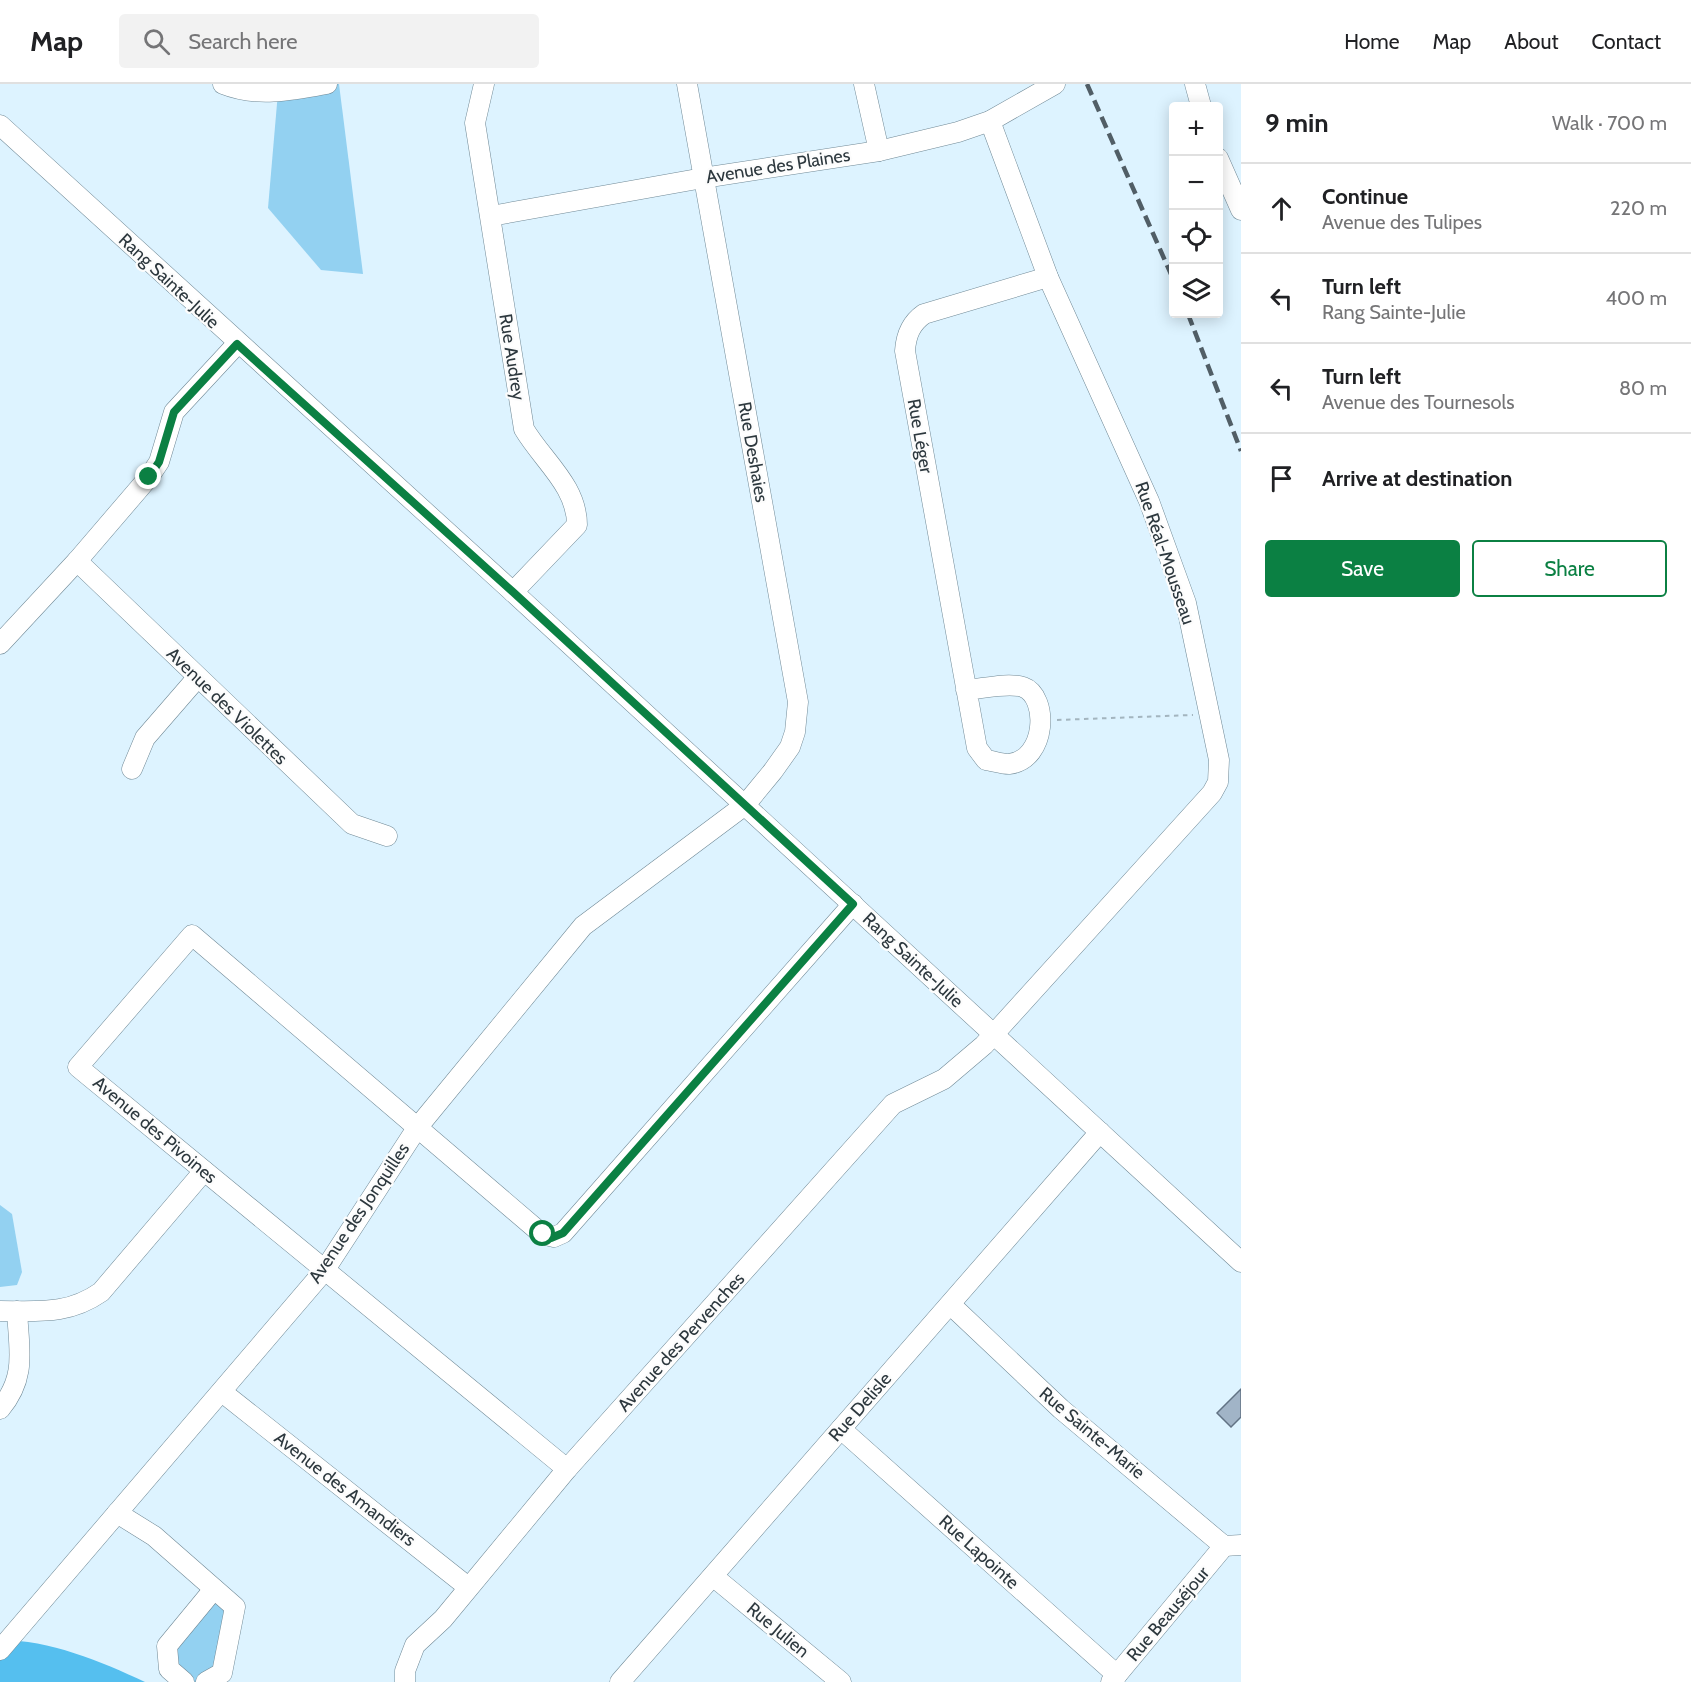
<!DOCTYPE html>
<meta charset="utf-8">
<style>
:root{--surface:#fff;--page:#f2f2f2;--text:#202124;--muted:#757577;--line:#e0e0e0;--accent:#0b8043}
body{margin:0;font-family:Cabin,sans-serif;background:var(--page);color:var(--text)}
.controls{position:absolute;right:18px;top:18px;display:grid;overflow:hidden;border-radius:6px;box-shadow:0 3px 15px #0003}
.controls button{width:54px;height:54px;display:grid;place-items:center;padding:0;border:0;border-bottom:2px solid var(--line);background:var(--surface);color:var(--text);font:30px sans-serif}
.stop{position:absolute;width:18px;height:18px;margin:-14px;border:4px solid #0b8043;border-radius:50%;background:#fff}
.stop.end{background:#0b8043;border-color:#fff;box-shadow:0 2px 6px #0008}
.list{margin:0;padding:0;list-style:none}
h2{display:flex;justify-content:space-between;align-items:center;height:78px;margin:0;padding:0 24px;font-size:26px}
h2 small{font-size:20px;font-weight:400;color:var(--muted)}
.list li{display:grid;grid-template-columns:39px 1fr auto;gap:18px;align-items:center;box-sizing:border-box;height:90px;padding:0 24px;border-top:2px solid var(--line)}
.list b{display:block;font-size:22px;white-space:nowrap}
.list p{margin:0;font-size:20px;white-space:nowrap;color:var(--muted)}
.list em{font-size:20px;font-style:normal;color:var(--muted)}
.actions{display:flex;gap:12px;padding:18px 24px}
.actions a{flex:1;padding:14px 0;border:2px solid var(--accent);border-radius:6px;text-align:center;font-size:21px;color:var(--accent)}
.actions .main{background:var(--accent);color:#fff}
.icon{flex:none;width:33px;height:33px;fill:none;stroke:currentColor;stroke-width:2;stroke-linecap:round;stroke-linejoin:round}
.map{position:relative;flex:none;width:1241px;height:1598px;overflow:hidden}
header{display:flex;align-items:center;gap:36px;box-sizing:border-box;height:84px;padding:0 30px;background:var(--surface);border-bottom:2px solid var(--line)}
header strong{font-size:28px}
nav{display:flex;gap:33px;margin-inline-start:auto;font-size:21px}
.search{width:420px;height:54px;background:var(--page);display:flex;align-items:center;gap:15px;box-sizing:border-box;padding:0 21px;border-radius:6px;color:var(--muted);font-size:22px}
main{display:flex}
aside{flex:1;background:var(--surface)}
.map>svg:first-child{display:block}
.green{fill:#93d1f1}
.forest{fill:#55bfef}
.building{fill:#a1b4c7;stroke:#617284;stroke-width:1.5}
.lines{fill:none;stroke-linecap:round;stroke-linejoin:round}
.minor-casing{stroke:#708996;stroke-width:21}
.path{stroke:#a3b5bf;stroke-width:2;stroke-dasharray:4.5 4.5;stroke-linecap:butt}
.minor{stroke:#fff;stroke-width:20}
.rail{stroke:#515e66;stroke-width:4.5;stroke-dasharray:12 6;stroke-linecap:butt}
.route{stroke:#0b8043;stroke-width:8}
.labels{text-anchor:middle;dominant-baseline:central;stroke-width:4.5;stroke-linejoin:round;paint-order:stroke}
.street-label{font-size:18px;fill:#2d383e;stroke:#fcfcfc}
</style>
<header>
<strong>Map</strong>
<div class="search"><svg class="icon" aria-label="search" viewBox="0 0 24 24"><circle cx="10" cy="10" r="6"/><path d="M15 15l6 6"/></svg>Search here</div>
<nav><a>Home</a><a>Map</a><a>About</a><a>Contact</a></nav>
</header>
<main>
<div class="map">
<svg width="1241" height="1598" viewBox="0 0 1241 1598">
<rect width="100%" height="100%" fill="#ddf3ff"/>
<!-- green -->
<g class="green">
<polygon points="327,0 339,0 363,190 321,186 268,124 278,8"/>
<polygon points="0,1121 12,1130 22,1188 17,1201 0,1203"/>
<polygon points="213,1512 235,1525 223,1583 196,1598 176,1591 166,1570"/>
</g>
<!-- forest -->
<path class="forest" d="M0,1556C50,1556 100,1577 145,1598H0Z"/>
<!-- building -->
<polygon class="building" points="1241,1305 1241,1333 1231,1343 1217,1329"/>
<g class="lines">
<!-- minor casing -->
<g class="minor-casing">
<g id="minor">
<path d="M223,0C258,14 291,6 327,0"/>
<path d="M484,0L475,39L524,345C543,377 577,402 577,441L513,508"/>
<polyline points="864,0 879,67"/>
<polyline points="1195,0 1201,22"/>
<polyline points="0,41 513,508 1241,1178"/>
<polyline points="1218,74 1241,126"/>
<polyline points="491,132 703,94 879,67 958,48 990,37 1055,0"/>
<polyline points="77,477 352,740 387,752"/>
<polyline points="0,560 77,477 149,393 159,378 174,328 237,260"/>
<path d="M966,606C982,605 1007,598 1023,603C1049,612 1047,676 1009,680C1002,680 993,677 986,676L977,664L905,267C906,251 911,239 924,230L1048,193"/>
<polyline points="132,685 145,654 197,594"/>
<polyline points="951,1221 1061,1325 1224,1462 1241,1461"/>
<path d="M0,1227C39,1227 68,1231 101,1208L204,1087"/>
<polyline points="222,1308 468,1503"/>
<path d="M0,1325C27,1293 19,1266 17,1227"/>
<polyline points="841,1345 1117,1591"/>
<polyline points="567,1385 78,983 192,851 542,1150 554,1153 563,1149 853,820"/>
<polyline points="117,1429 154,1452 235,1523 222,1589 206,1598"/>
<polyline points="714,1493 841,1598"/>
<polyline points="0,1566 324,1187 417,1044 583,842 745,721 773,687 790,663 795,648 798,618 687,0"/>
<polyline points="184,1598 169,1585 167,1562 214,1505"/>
<polyline points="405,1598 405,1587 415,1561 443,1535 567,1385 893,1020 944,995 984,961 1212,709 1218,698 1219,676 1186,519 1149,417 1048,193 990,37"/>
<polyline points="620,1598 1100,1048"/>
<polyline points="1111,1598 1224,1462"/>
</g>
</g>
<!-- path -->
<polyline class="path" points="1057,636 1193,631"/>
<!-- minor -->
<use href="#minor" class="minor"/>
<!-- rail -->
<g class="rail">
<polyline points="1087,0 1174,197"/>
<polyline points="1188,230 1241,367"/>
</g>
</g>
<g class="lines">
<!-- route -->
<polyline class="route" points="149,393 159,378 174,328 237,260 513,508 853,820 563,1149 551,1154 543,1150"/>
</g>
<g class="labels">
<!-- street labels -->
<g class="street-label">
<text transform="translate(778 82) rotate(-9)">Avenue des Plaines</text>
<text transform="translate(169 197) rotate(43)">Rang Sainte-Julie</text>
<text transform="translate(512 273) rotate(81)">Rue Audrey</text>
<text transform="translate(920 352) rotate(80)">Rue Léger</text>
<text transform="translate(753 368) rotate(80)">Rue Deshaies</text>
<text transform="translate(1165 469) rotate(71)">Rue Réal-Mousseau</text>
<text transform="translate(227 622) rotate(44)">Avenue des Violettes</text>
<text transform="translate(913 876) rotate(43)">Rang Sainte-Julie</text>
<text transform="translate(155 1046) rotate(40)">Avenue des Pivoines</text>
<text transform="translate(359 1129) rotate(-56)">Avenue des Jonquilles</text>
<text transform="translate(681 1258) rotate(-48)">Avenue des Pervenches</text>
<text transform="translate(860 1323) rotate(-49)">Rue Delisle</text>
<text transform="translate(1092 1349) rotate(40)">Rue Sainte-Marie</text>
<text transform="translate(345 1405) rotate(38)">Avenue des Amandiers</text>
<text transform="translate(979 1468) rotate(42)">Rue Lapointe</text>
<text transform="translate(1168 1530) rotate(-50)">Rue Beauséjour</text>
<text transform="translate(778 1546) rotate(40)">Rue Julien</text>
</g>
</g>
</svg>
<div class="controls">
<button>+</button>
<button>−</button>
<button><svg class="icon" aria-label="locate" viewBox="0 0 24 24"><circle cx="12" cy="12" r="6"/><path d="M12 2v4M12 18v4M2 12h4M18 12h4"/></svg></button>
<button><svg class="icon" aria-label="layers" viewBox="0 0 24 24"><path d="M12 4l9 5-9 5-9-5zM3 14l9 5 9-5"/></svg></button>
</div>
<div class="stop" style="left:543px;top:1150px"></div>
<div class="stop end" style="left:149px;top:393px"></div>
</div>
<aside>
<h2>9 min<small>Walk · 700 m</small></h2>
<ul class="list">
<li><svg class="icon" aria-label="ahead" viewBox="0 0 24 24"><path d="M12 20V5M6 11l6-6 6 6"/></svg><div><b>Continue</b><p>Avenue des Tulipes</p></div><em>220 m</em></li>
<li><svg class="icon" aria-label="left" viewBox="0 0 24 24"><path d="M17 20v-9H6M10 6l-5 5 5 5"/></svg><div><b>Turn left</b><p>Rang Sainte-Julie</p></div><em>400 m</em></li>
<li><svg class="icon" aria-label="left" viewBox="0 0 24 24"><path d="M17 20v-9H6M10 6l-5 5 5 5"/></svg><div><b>Turn left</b><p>Avenue des Tournesols</p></div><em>80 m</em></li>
<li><svg class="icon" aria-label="arrive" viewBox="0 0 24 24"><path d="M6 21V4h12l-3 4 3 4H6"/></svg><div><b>Arrive at destination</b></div></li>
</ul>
<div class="actions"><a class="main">Save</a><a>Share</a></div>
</aside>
</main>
